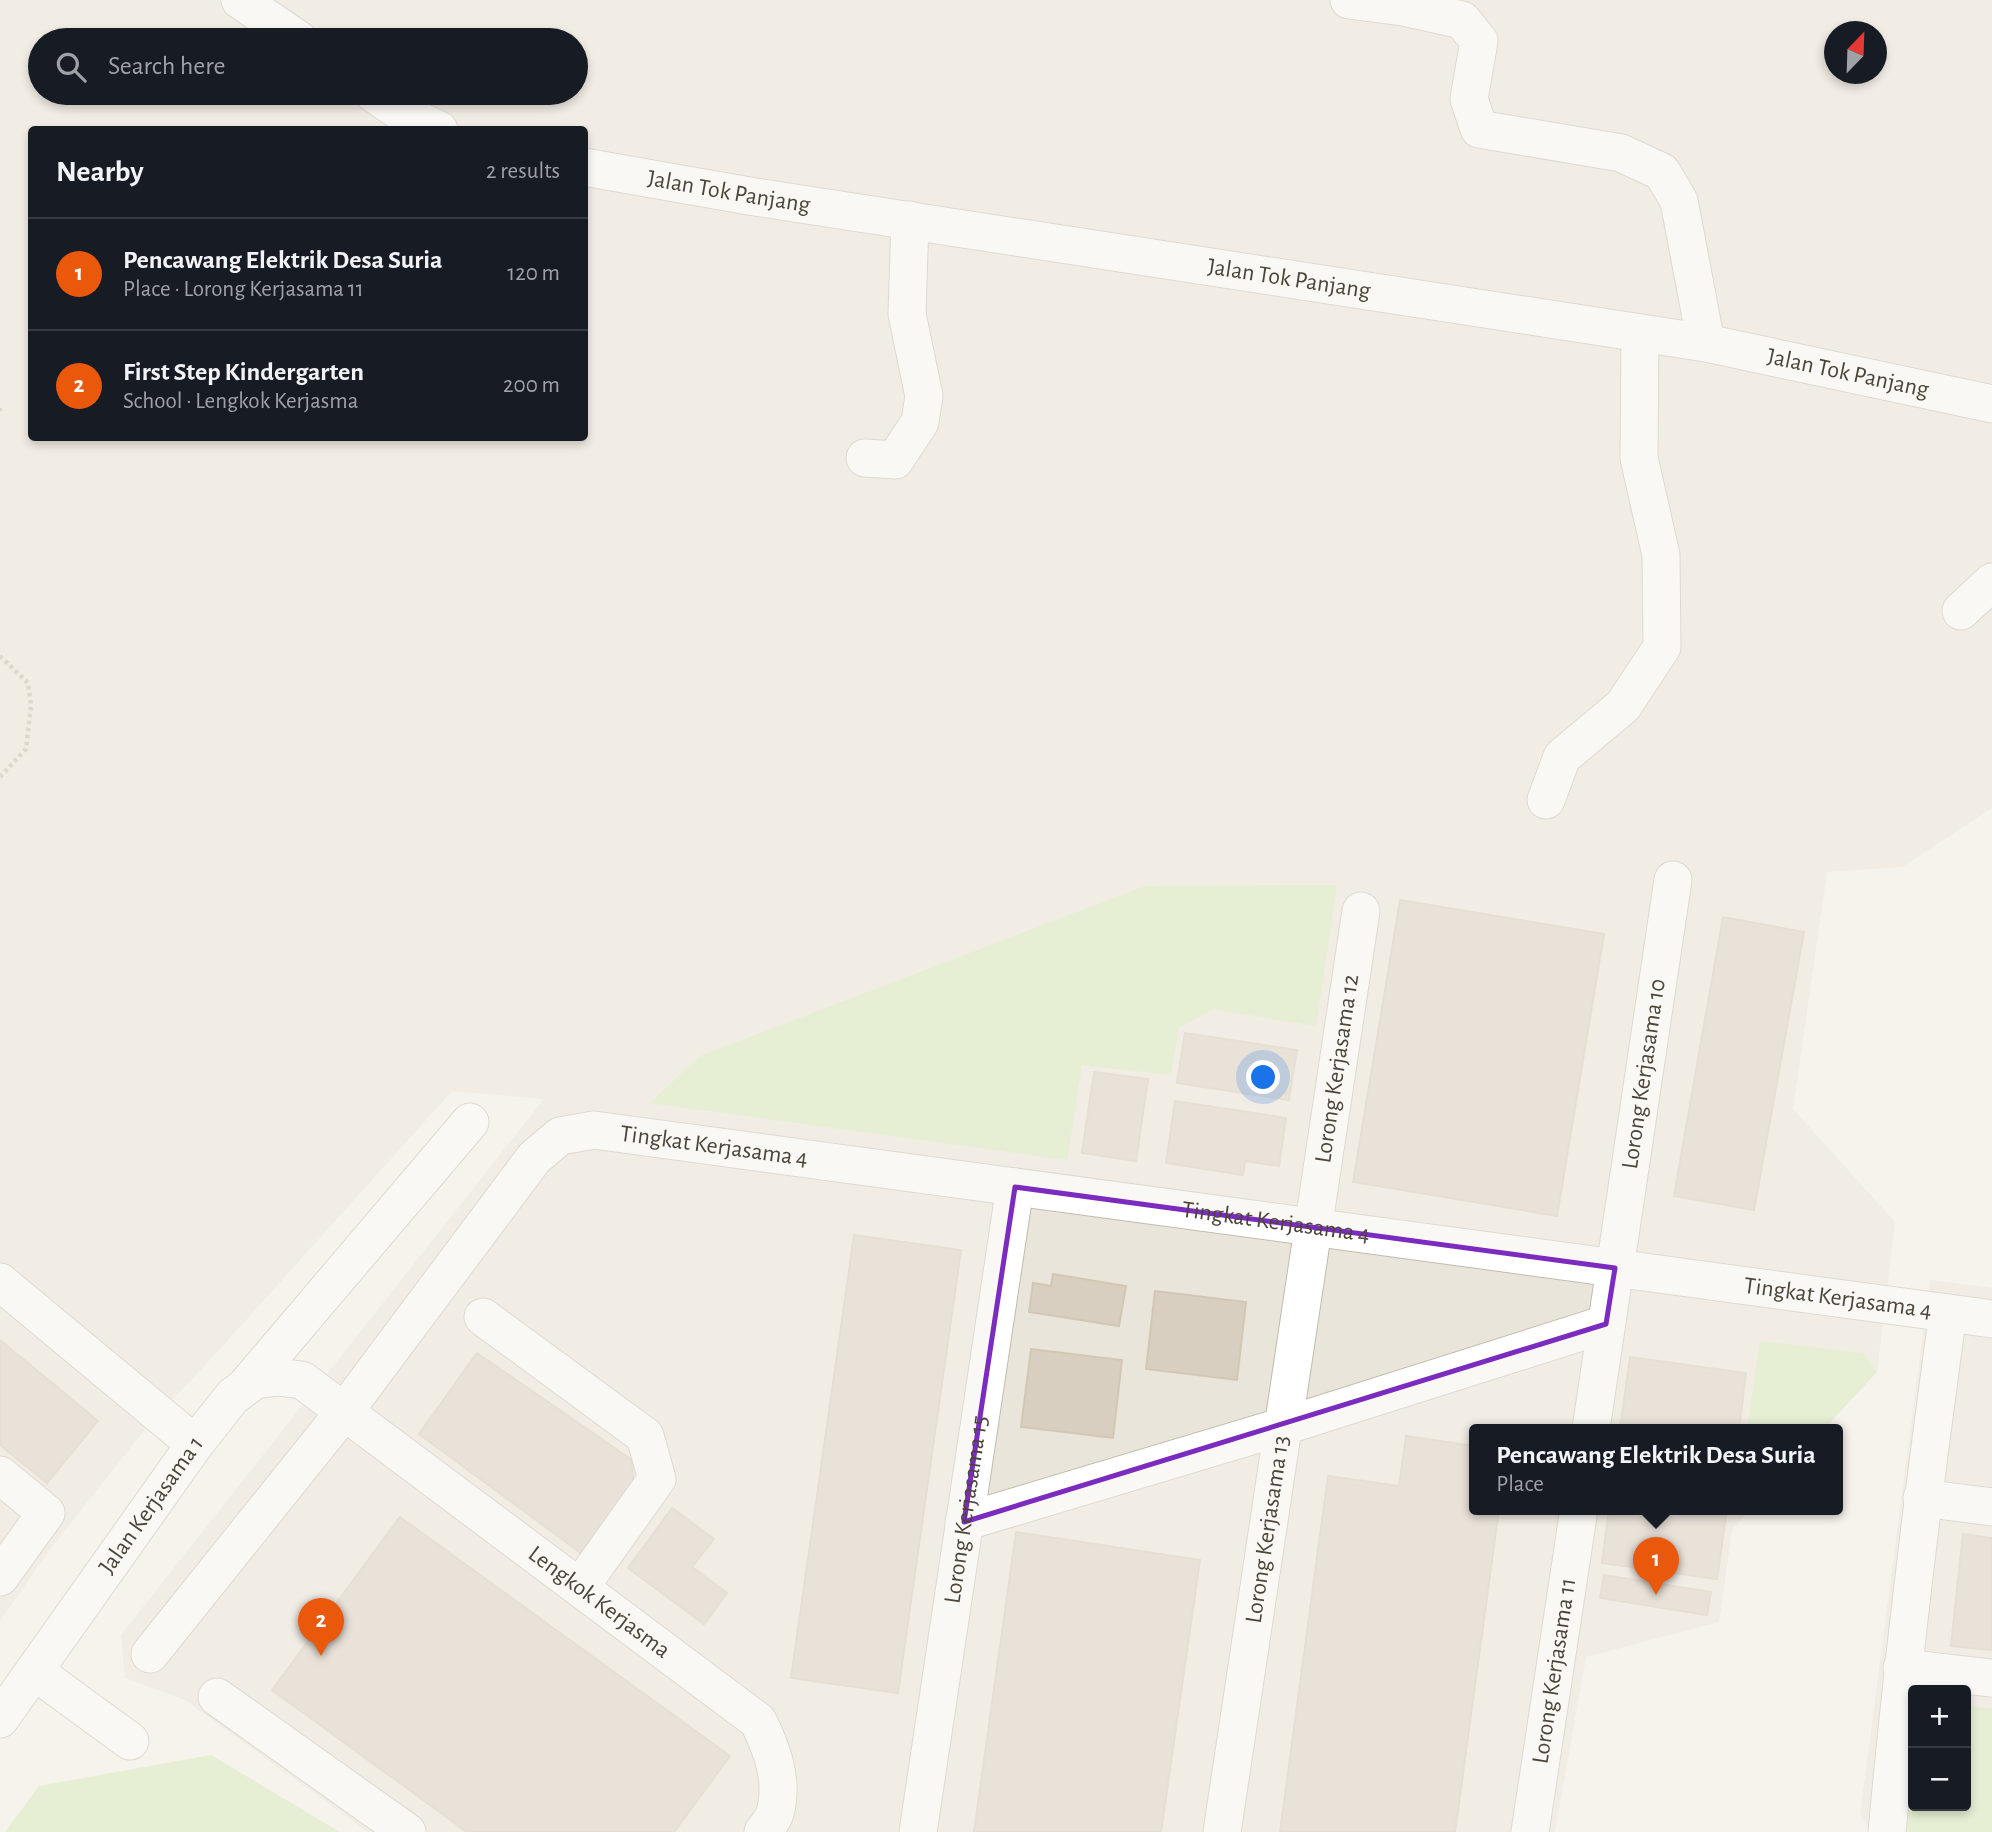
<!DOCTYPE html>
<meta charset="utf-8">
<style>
:root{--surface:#171b24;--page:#20242c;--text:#f1f3f6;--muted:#9ea1a6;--line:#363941;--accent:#ea580c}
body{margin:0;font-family:"Alegreya Sans",sans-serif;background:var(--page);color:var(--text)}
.controls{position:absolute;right:21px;bottom:21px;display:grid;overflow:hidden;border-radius:7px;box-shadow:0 4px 10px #0003}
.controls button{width:63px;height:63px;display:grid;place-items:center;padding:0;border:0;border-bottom:2px solid var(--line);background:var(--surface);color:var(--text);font:35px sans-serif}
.compass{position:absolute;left:1824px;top:21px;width:63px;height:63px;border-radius:50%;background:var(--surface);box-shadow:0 4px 10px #0003;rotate:23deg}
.you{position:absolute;left:1264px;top:1078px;width:24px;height:24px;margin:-18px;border:5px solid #fff;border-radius:50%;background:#1a73e8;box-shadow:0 0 0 10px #1a73e833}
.badge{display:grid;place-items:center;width:46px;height:46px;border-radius:50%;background:var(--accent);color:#fff;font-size:23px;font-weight:700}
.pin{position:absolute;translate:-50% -58px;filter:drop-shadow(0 2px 4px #0008)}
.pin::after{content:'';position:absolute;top:37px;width:24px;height:21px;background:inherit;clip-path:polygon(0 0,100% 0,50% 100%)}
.popup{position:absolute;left:1469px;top:1424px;width:374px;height:91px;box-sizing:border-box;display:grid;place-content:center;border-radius:7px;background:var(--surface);filter:drop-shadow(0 2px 5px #0005);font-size:23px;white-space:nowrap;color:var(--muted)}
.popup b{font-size:26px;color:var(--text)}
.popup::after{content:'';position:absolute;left:50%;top:100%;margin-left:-14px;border:14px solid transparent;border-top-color:var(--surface)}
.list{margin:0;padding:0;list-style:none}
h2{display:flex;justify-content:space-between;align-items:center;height:91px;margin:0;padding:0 28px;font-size:30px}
h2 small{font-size:23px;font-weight:400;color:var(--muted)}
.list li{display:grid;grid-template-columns:46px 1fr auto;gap:21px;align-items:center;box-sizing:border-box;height:112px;padding:0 28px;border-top:2px solid var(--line)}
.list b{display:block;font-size:26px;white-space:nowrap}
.list p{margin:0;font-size:23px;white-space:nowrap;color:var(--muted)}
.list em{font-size:23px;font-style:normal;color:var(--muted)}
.icon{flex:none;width:38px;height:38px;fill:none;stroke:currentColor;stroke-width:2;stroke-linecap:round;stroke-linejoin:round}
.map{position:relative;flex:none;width:1992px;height:1832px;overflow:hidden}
.search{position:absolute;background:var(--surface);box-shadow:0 4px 10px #0003;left:28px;top:28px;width:560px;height:77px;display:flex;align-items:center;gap:18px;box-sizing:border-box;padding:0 24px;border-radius:38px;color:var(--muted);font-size:26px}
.panel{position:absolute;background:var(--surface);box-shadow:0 4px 10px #0003;left:28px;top:126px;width:560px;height:315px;border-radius:7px}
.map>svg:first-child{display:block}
.residential{fill:#eae5da;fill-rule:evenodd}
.green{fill:#d2eab5}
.building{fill:#d8cfc1;stroke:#d3c7b4;stroke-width:2}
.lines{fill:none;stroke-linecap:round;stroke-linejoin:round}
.minor-casing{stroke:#c2bbae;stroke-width:39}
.path{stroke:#c4b79f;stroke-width:4.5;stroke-dasharray:3.5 3.5;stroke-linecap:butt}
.minor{stroke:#fff;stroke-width:37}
.marked{fill:none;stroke:#7b2cbf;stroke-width:5;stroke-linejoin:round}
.labels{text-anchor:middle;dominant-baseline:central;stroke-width:5;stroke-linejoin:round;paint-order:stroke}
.street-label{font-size:24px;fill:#4b4439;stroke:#fff}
</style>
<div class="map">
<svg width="1992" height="1832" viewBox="0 0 1992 1832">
<rect width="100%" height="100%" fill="#f6f3ec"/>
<!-- residential -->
<g class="residential">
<path d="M0,0H1992V808L1902,867L1827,872L1793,1109L1895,1222L1877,1372L1824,1429H1474V1509H1751L1732,1530L1719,1622L1586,1657L1555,1832H368L185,1700L125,1678L121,1635L544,1099L452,1091L220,1349L146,1428L48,1552L0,1621ZM1834,32H1876V74H1834ZM40,40H576V93H40ZM32,130H584V438H32Z"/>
<path d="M1930,1280L1992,1288V1832H1871L1860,1815ZM1913,1690H1966V1806H1913Z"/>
</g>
<!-- green -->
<g class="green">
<polygon points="1337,885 1316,1026 1213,1009 1179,1028 1171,1075 1082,1065 1067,1160 650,1103 700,1056 1145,886"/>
<polygon points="1760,1341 1863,1353 1877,1372 1824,1429 1747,1429"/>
<polygon points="1966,1706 1992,1709 1992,1832 1905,1832 1903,1828 1913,1755 1913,1806 1966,1806"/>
<polygon points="211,1755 340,1832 5,1832 39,1786"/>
</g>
<!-- building -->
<g class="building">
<polygon points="1400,900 1604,934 1557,1216 1353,1182"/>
<polygon points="1723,917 1804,932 1754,1210 1674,1196"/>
<polygon points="1185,1033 1297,1050 1289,1100 1177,1083"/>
<polygon points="1094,1072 1148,1079 1136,1161 1082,1153"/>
<polygon points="1175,1101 1286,1118 1279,1166 1245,1161 1243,1175 1166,1163"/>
<polygon points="854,1235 961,1250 898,1693 791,1678"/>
<polygon points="1053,1274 1126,1286 1119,1326 1029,1312 1033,1283 1051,1286"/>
<polygon points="1155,1291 1246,1302 1237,1380 1146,1369"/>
<polygon points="0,1340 98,1421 47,1483 0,1445"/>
<polygon points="1031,1349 1122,1360 1113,1438 1021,1427"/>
<polygon points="477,1353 632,1460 633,1482 581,1553 419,1434"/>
<polygon points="1630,1357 1746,1373 1739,1429 1620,1429"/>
<polygon points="1406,1436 1474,1446 1474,1509 1499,1509 1455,1832 1280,1832 1328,1476 1399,1486"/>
<polygon points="672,1508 714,1539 692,1567 727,1593 704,1624 628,1568"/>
<polygon points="1609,1509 1727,1509 1717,1579 1602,1563"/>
<polygon points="400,1517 730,1756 674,1832 467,1832 272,1690"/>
<polygon points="1016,1532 1200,1560 1161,1832 974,1832"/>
<polygon points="1963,1534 1992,1538 1992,1650 1951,1646"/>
<polygon points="1604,1575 1711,1592 1707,1615 1600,1598"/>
</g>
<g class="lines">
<!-- minor casing -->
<g class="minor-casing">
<g id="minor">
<polyline points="240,0 299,40"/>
<polyline points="1349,0 1403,7 1462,20 1479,41 1469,99 1479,129 1621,153 1662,172 1679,201 1706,343"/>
<polyline points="373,93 399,111 439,130"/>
<path id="s1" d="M584,167L755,197L1706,343L1992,404"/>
<polyline points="865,458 895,460 920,422 924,396 907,314 910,220"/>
<polyline points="1961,611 1992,582"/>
<polyline points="1546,800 1562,757 1623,706 1662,647 1661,555 1639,458 1640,334"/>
<polyline points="0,1282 195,1444"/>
<polyline points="483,1317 645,1436 657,1479 580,1587"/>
<polyline points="244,1388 470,1122"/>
<path id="s2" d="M1591,1429L1673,880"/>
<polyline points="0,1475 46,1513 0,1577"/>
<polyline points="1922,1498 1992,1507"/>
<polyline points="964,1522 1284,1426 1606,1324"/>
<path id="s3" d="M150,1654L344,1412L534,1158L560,1136L594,1130L1992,1319"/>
<polyline points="1902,1668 1992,1678"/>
<polyline points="34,1671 130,1741"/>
<polyline points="217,1697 407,1832"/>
<path id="s4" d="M0,1719L195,1444L233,1396L255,1380L277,1377L302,1380L758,1721C772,1749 784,1781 775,1813C773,1820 767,1826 763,1832"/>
<path id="s5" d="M918,1832L1015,1187"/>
<path id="s6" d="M1222,1832L1361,911"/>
<path id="s7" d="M1530,1832L1579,1509"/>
<path d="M1887,1832C1903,1658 1924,1486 1948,1313"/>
</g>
</g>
<!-- path -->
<g class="path">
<polyline points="0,408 0,412"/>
<polyline points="0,656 28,683 31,706 26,749 0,777"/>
</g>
<!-- minor -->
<use href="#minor" class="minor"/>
</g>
<!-- marked area -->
<path d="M0 0H1992V1832H0ZM1015,1187L1615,1268L1606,1324L964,1522Z" fill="#f6f3ec" fill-opacity=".55" fill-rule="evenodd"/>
<path class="marked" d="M1015,1187L1615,1268L1606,1324L964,1522Z"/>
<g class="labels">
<!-- street labels -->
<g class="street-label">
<text stroke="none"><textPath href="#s1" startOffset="147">Jalan Tok Panjang</textPath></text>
<text stroke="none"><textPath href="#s1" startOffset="714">Jalan Tok Panjang</textPath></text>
<text stroke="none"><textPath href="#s1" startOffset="1281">Jalan Tok Panjang</textPath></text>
<text stroke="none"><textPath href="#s6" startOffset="772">Lorong Kerjasama 12</textPath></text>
<text stroke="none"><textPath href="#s2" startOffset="359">Lorong Kerjasama 10</textPath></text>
<text stroke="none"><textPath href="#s3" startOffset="817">Tingkat Kerjasama 4</textPath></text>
<text stroke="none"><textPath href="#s3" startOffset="1384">Tingkat Kerjasama 4</textPath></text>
<text stroke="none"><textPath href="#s3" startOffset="1951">Tingkat Kerjasama 4</textPath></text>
<text stroke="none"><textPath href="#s4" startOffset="262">Jalan Kerjasama 1</textPath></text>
<text stroke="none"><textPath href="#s5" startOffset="326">Lorong Kerjasama 15</textPath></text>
<text stroke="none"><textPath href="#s6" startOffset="306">Lorong Kerjasama 13</textPath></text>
<text stroke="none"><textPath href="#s4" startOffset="844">Lengkok Kerjasma</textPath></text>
<text stroke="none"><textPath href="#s7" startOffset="163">Lorong Kerjasama 11</textPath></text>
</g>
</g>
</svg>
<div class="controls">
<button>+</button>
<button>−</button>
</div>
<svg class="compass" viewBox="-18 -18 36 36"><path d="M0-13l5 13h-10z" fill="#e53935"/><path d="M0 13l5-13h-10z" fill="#9ea1a6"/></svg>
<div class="you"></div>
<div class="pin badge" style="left:1656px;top:1595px">1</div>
<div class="popup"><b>Pencawang Elektrik Desa Suria</b>Place</div>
<div class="pin badge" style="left:321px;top:1656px">2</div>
<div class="search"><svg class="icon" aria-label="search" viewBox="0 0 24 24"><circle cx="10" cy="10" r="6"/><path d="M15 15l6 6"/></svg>Search here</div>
<section class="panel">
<h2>Nearby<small>2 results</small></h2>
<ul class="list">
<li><span class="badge">1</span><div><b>Pencawang Elektrik Desa Suria</b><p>Place · Lorong Kerjasama 11</p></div><em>120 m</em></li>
<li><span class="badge">2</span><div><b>First Step Kindergarten</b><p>School · Lengkok Kerjasma</p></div><em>200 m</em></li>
</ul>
</section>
</div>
